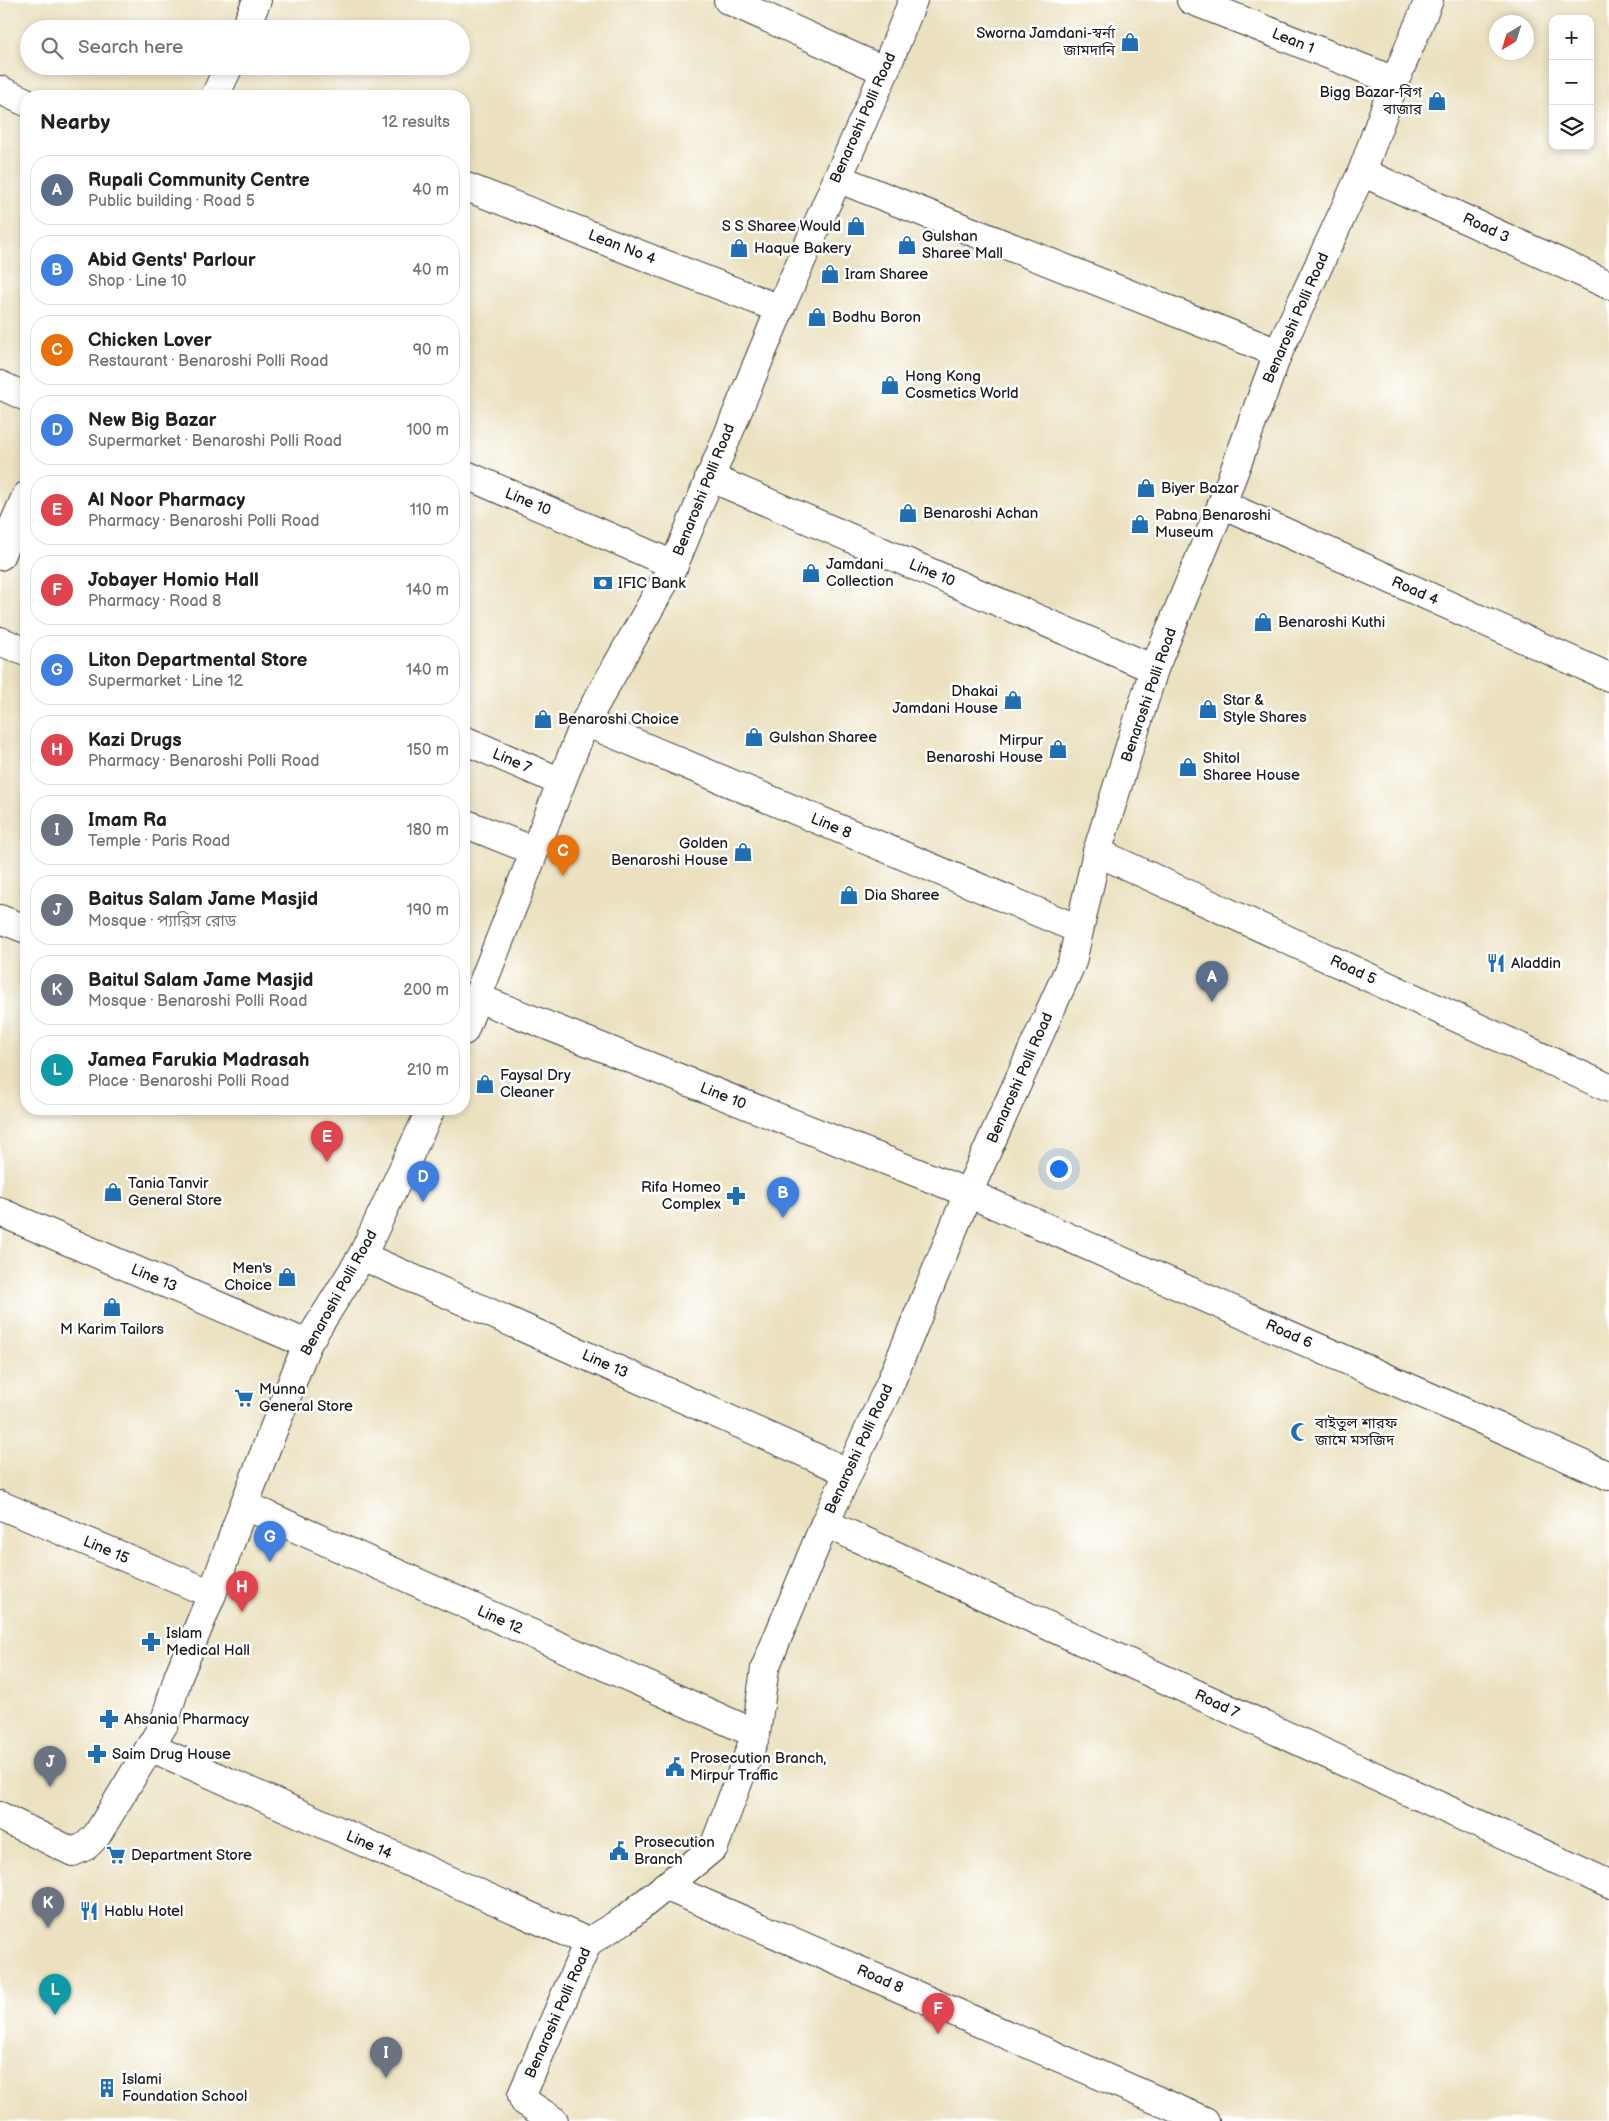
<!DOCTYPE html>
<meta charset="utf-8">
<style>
:root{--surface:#fff;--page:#f2f2f2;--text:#202124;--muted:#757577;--line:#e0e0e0;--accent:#1f6fb2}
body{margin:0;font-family:"Balsamiq Sans","Noto Sans Bengali",sans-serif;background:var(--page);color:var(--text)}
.controls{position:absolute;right:15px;top:15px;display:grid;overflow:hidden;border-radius:10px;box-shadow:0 2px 8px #0003}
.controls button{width:45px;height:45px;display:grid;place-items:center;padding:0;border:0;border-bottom:1px solid var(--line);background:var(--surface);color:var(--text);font:25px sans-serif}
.compass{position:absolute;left:1489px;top:15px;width:45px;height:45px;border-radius:50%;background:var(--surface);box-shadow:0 2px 8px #0003;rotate:218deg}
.you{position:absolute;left:1058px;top:1168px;width:18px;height:18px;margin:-12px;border:4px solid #fff;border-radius:50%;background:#1a73e8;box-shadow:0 0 0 8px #1a73e833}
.badge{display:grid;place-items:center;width:32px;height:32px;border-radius:50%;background:var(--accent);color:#fff;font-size:16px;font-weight:700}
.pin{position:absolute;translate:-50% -41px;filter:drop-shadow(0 1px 2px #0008)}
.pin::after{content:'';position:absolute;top:26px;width:18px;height:15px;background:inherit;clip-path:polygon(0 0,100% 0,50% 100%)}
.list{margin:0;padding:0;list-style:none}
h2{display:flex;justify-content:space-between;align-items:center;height:65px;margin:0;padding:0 20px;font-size:21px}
h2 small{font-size:16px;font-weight:400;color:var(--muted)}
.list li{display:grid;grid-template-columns:32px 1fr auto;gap:15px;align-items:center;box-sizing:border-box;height:70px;margin:0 10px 10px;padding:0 10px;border:1px solid var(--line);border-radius:20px}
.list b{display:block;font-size:19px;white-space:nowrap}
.list p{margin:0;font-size:16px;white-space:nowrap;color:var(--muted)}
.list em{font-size:16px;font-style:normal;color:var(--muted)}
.icon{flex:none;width:28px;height:28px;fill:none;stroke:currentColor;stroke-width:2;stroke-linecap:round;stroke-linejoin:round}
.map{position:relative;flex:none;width:1609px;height:2121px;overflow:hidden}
.search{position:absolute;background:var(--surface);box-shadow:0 2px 8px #0003;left:20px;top:20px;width:450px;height:55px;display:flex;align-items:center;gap:12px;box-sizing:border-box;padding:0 18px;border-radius:28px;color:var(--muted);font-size:19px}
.panel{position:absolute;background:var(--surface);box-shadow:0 2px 8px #0003;left:20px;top:90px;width:450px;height:1025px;border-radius:20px}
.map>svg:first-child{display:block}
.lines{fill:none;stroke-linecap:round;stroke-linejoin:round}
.street-casing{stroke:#3b3a35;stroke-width:30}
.street{stroke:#fff;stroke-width:28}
.labels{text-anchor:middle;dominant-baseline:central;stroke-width:5;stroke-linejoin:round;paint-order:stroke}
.poi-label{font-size:15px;fill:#1c1c1c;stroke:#fff;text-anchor:start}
.street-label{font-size:15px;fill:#1c1c1c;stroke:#fff}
</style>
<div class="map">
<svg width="1609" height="2121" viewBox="0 0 1609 2121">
<rect width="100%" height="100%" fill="#fff"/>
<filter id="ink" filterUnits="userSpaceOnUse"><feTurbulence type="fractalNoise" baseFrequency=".02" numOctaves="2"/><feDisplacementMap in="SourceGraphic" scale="10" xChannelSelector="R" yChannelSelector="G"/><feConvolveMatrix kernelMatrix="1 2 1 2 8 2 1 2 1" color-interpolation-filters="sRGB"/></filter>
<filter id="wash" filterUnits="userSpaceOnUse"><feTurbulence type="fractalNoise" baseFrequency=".0096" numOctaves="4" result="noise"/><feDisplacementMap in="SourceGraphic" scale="20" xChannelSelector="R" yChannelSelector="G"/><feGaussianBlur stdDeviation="1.12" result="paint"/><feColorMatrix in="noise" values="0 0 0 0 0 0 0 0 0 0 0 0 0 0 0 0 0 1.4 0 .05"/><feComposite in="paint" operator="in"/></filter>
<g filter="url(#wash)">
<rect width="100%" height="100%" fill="#ebe1c0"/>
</g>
<g filter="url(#ink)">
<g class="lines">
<!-- street casing -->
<g class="street-casing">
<g id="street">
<polyline points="728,0 885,71"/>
<polyline points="1191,0 1395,81"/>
<polyline points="245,29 257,0"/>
<polyline points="0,90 26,102"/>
<polyline points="215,96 229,66"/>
<polyline points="1362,172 1609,285"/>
<polyline points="837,178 1278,353"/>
<polyline points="464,186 780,309"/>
<polyline points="0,385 26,397"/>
<polyline points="464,474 674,565"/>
<polyline points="709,477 1154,669"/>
<polyline points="1222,504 1609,677"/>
<polyline points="0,556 26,496"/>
<polyline points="0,641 26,652"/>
<polyline points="585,722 1078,929"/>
<polyline points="464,740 561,782"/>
<polyline points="464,823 534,851"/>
<polyline points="1097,852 1609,1088"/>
<polyline points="0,919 26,929"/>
<polyline points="478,998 968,1193 1609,1476"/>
<polyline points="464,1031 585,722 674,565 780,309 885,71 913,0"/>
<polyline points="0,1212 307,1344"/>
<polyline points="362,1256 848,1472"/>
<polyline points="0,1505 212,1594"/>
<polyline points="244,1505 756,1734"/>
<polyline points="825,1523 1609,1884"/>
<polyline points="150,1747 588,1942"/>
<polyline points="0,1816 73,1852 86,1846 97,1835 164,1724 178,1677 212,1594 244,1505 307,1344 362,1256 431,1109"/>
<polyline points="665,1886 1205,2121"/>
<polyline points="554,2121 524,2101 522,2095 588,1942 624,1920 714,1847 756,1734 765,1668 825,1523 890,1384 968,1193 1072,962 1097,852 1154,669 1222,504 1278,353 1362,172 1395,81 1429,0"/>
</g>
</g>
<!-- street -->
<use href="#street" class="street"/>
</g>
</g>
<!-- icons -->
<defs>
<g id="shop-bare" transform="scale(1.5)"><path d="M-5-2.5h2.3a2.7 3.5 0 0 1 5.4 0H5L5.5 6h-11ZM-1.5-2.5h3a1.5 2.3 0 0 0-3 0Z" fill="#1f6fb2" stroke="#fff" stroke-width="2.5" paint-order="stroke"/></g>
<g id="bank-bare" transform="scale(1.5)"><path d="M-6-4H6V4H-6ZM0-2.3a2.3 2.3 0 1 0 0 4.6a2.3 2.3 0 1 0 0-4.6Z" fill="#1f6fb2" stroke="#fff" stroke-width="2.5" paint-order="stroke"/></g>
<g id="restaurant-bare" transform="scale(1.5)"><path d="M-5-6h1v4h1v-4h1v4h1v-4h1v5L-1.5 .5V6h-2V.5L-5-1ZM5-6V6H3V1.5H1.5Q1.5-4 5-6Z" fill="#1f6fb2" stroke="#fff" stroke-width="2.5" paint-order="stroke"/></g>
<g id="pharmacy-bare" transform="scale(1.5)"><path d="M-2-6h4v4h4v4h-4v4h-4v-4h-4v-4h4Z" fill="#1f6fb2" stroke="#fff" stroke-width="2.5" paint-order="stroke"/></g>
<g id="supermarket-bare" transform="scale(1.5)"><path d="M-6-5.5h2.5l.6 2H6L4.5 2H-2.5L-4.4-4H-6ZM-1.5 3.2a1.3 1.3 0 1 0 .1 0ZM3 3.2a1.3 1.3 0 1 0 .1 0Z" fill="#1f6fb2" stroke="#fff" stroke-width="2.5" paint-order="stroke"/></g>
<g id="mosque-bare" transform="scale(1.5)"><path d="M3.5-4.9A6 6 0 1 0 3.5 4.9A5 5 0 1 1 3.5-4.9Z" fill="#1f6fb2" stroke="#fff" stroke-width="2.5" paint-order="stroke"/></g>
<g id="civic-bare" transform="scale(1.5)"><path d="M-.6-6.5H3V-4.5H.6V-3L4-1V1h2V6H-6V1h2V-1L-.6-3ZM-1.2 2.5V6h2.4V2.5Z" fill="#1f6fb2" stroke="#fff" stroke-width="2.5" paint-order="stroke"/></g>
<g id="building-bare" transform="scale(1.5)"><path d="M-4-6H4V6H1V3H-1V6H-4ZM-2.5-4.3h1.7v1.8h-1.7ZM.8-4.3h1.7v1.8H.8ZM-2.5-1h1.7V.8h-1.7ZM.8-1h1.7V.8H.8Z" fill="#1f6fb2" stroke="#fff" stroke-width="2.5" paint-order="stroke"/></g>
</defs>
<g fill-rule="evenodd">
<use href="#shop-bare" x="1130" y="42"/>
<use href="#shop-bare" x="1437" y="101"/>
<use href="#shop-bare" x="856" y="226"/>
<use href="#shop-bare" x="907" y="245"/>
<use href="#shop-bare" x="739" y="248"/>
<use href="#shop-bare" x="830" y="274"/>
<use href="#shop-bare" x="817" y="317"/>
<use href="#shop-bare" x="890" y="385"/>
<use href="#shop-bare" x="1146" y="488"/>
<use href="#shop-bare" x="908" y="513"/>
<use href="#shop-bare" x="1140" y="524"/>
<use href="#shop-bare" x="811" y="573"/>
<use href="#bank-bare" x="603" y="583"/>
<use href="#shop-bare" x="1263" y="622"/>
<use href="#shop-bare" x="1013" y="700"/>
<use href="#shop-bare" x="1208" y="709"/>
<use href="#shop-bare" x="543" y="719"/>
<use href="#shop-bare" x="754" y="737"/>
<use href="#shop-bare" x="1058" y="749"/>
<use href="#shop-bare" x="1188" y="767"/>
<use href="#shop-bare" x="743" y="852"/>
<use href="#shop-bare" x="849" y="895"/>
<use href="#restaurant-bare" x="1496" y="963"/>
<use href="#shop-bare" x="485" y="1084"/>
<use href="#shop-bare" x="113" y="1192"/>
<use href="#pharmacy-bare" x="736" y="1196"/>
<use href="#shop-bare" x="287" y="1277"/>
<use href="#shop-bare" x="112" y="1307"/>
<use href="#supermarket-bare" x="244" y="1398"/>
<use href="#mosque-bare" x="1300" y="1432"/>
<use href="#pharmacy-bare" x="151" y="1642"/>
<use href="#pharmacy-bare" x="109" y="1719"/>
<use href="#pharmacy-bare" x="97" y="1754"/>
<use href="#civic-bare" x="675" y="1767"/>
<use href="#civic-bare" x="619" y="1851"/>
<use href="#supermarket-bare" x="116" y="1855"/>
<use href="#restaurant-bare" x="89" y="1911"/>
<use href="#building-bare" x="107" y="2088"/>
</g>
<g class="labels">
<!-- poi labels -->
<g class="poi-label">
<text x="1115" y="33" text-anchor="end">Sworna Jamdani-স্বর্না<tspan x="1115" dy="17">জামদানি</tspan></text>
<text x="1422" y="92" text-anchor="end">Bigg Bazar-বিগ<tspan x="1422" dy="17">বাজার</tspan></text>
<text x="841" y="226" text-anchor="end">S S Sharee Would</text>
<text x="922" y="236">Gulshan<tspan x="922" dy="17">Sharee Mall</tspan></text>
<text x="754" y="248">Haque Bakery</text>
<text x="845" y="274">Iram Sharee</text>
<text x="832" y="317">Bodhu Boron</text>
<text x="905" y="376">Hong Kong<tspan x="905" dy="17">Cosmetics World</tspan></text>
<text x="1161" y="488">Biyer Bazar</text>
<text x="923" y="513">Benaroshi Achan</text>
<text x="1155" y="515">Pabna Benaroshi<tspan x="1155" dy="17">Museum</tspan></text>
<text x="826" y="564">Jamdani<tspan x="826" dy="17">Collection</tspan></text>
<text x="618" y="583">IFIC Bank</text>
<text x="1278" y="622">Benaroshi Kuthi</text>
<text x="998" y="691" text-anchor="end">Dhakai<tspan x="998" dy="17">Jamdani House</tspan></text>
<text x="1223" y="700">Star &amp;<tspan x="1223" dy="17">Style Shares</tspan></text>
<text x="558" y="719">Benaroshi Choice</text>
<text x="769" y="737">Gulshan Sharee</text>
<text x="1043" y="740" text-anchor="end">Mirpur<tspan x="1043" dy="17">Benaroshi House</tspan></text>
<text x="1203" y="758">Shitol<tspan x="1203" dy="17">Sharee House</tspan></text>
<text x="728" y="843" text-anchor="end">Golden<tspan x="728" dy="17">Benaroshi House</tspan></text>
<text x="864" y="895">Dia Sharee</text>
<text x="1511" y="963">Aladdin</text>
<text x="500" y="1075">Faysal Dry<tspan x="500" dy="17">Cleaner</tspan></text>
<text x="128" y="1183">Tania Tanvir<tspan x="128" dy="17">General Store</tspan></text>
<text x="721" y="1187" text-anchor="end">Rifa Homeo<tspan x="721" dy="17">Complex</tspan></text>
<text x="272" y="1268" text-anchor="end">Men's<tspan x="272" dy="17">Choice</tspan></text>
<text x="112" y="1329" text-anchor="middle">M Karim Tailors</text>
<text x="259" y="1389">Munna<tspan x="259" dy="17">General Store</tspan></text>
<text x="1315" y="1423">বাইতুল শারফ<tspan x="1315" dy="17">জামে মসজিদ</tspan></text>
<text x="166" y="1633">Islam<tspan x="166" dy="17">Medical Hall</tspan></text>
<text x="124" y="1719">Ahsania Pharmacy</text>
<text x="112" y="1754">Saim Drug House</text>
<text x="690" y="1758">Prosecution Branch,<tspan x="690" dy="17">Mirpur Traffic</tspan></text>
<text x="634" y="1842">Prosecution<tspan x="634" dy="17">Branch</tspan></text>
<text x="131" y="1855">Department Store</text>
<text x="104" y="1911">Hablu Hotel</text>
<text x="122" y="2079">Islami<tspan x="122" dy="17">Foundation School</tspan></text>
</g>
<!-- street labels -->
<g class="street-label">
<text transform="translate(1293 41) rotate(22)">Lean 1</text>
<text transform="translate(863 118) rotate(-66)">Benaroshi Polli Road</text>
<text transform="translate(1486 228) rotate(25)">Road 3</text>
<text transform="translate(622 247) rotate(21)">Lean No 4</text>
<text transform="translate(1296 318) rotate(-66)">Benaroshi Polli Road</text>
<text transform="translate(704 490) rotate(-68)">Benaroshi Polli Road</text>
<text transform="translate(528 502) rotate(23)">Line 10</text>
<text transform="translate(932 573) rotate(23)">Line 10</text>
<text transform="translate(1415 591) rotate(24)">Road 4</text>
<text transform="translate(1149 695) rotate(-71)">Benaroshi Polli Road</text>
<text transform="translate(512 761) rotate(23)">Line 7</text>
<text transform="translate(831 826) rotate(23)">Line 8</text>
<text transform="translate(1353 970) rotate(25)">Road 5</text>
<text transform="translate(1020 1078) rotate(-66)">Benaroshi Polli Road</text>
<text transform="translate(723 1096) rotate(22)">Line 10</text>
<text transform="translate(154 1278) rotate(23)">Line 13</text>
<text transform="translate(339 1293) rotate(-61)">Benaroshi Polli Road</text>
<text transform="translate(1289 1334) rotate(24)">Road 6</text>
<text transform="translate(605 1364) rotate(24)">Line 13</text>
<text transform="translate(859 1449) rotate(-65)">Benaroshi Polli Road</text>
<text transform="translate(106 1550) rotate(23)">Line 15</text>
<text transform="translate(500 1620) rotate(24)">Line 12</text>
<text transform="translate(1217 1704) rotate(25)">Road 7</text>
<text transform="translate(369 1845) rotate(24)">Line 14</text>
<text transform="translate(880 1979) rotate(24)">Road 8</text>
<text transform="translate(558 2013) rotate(-66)">Benaroshi Polli Road</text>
</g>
</g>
</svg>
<div class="controls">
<button>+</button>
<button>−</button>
<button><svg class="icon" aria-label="layers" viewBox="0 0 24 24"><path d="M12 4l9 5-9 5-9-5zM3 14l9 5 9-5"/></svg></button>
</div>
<svg class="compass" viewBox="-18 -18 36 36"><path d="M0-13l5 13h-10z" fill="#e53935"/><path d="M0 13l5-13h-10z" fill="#757577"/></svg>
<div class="you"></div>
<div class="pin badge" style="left:1212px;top:1002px;background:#5c6f8a">A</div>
<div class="pin badge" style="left:783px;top:1218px;background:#3f7fe0">B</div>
<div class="pin badge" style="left:563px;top:876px;background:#e8710a">C</div>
<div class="pin badge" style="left:423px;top:1202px;background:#3f7fe0">D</div>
<div class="pin badge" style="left:327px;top:1162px;background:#e0444e">E</div>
<div class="pin badge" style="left:938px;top:2034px;background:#e0444e">F</div>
<div class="pin badge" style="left:270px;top:1562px;background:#3f7fe0">G</div>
<div class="pin badge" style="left:242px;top:1612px;background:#e0444e">H</div>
<div class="pin badge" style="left:386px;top:2078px;background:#6b7280">I</div>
<div class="pin badge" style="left:50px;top:1787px;background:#6b7280">J</div>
<div class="pin badge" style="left:48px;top:1928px;background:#6b7280">K</div>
<div class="pin badge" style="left:55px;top:2015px;background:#0f9aa8">L</div>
<div class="search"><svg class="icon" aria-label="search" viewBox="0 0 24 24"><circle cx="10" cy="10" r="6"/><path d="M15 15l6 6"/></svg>Search here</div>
<section class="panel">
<h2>Nearby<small>12 results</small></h2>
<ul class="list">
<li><span class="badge" style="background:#5c6f8a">A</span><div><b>Rupali Community Centre</b><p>Public building · Road 5</p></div><em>40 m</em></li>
<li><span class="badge" style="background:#3f7fe0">B</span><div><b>Abid Gents' Parlour</b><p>Shop · Line 10</p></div><em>40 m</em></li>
<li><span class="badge" style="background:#e8710a">C</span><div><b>Chicken Lover</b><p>Restaurant · Benaroshi Polli Road</p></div><em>90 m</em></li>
<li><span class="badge" style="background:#3f7fe0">D</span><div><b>New Big Bazar</b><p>Supermarket · Benaroshi Polli Road</p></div><em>100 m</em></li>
<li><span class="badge" style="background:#e0444e">E</span><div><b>Al Noor Pharmacy</b><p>Pharmacy · Benaroshi Polli Road</p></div><em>110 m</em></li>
<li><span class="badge" style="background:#e0444e">F</span><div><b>Jobayer Homio Hall</b><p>Pharmacy · Road 8</p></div><em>140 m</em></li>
<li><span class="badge" style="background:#3f7fe0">G</span><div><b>Liton Departmental Store</b><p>Supermarket · Line 12</p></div><em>140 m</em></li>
<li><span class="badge" style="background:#e0444e">H</span><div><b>Kazi Drugs</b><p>Pharmacy · Benaroshi Polli Road</p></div><em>150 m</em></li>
<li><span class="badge" style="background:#6b7280">I</span><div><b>Imam Ra</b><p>Temple · Paris Road</p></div><em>180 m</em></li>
<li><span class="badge" style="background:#6b7280">J</span><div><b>Baitus Salam Jame Masjid</b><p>Mosque · প্যারিস রোড</p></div><em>190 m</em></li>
<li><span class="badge" style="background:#6b7280">K</span><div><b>Baitul Salam Jame Masjid</b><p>Mosque · Benaroshi Polli Road</p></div><em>200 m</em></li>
<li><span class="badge" style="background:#0f9aa8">L</span><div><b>Jamea Farukia Madrasah</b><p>Place · Benaroshi Polli Road</p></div><em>210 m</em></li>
</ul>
</section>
</div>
